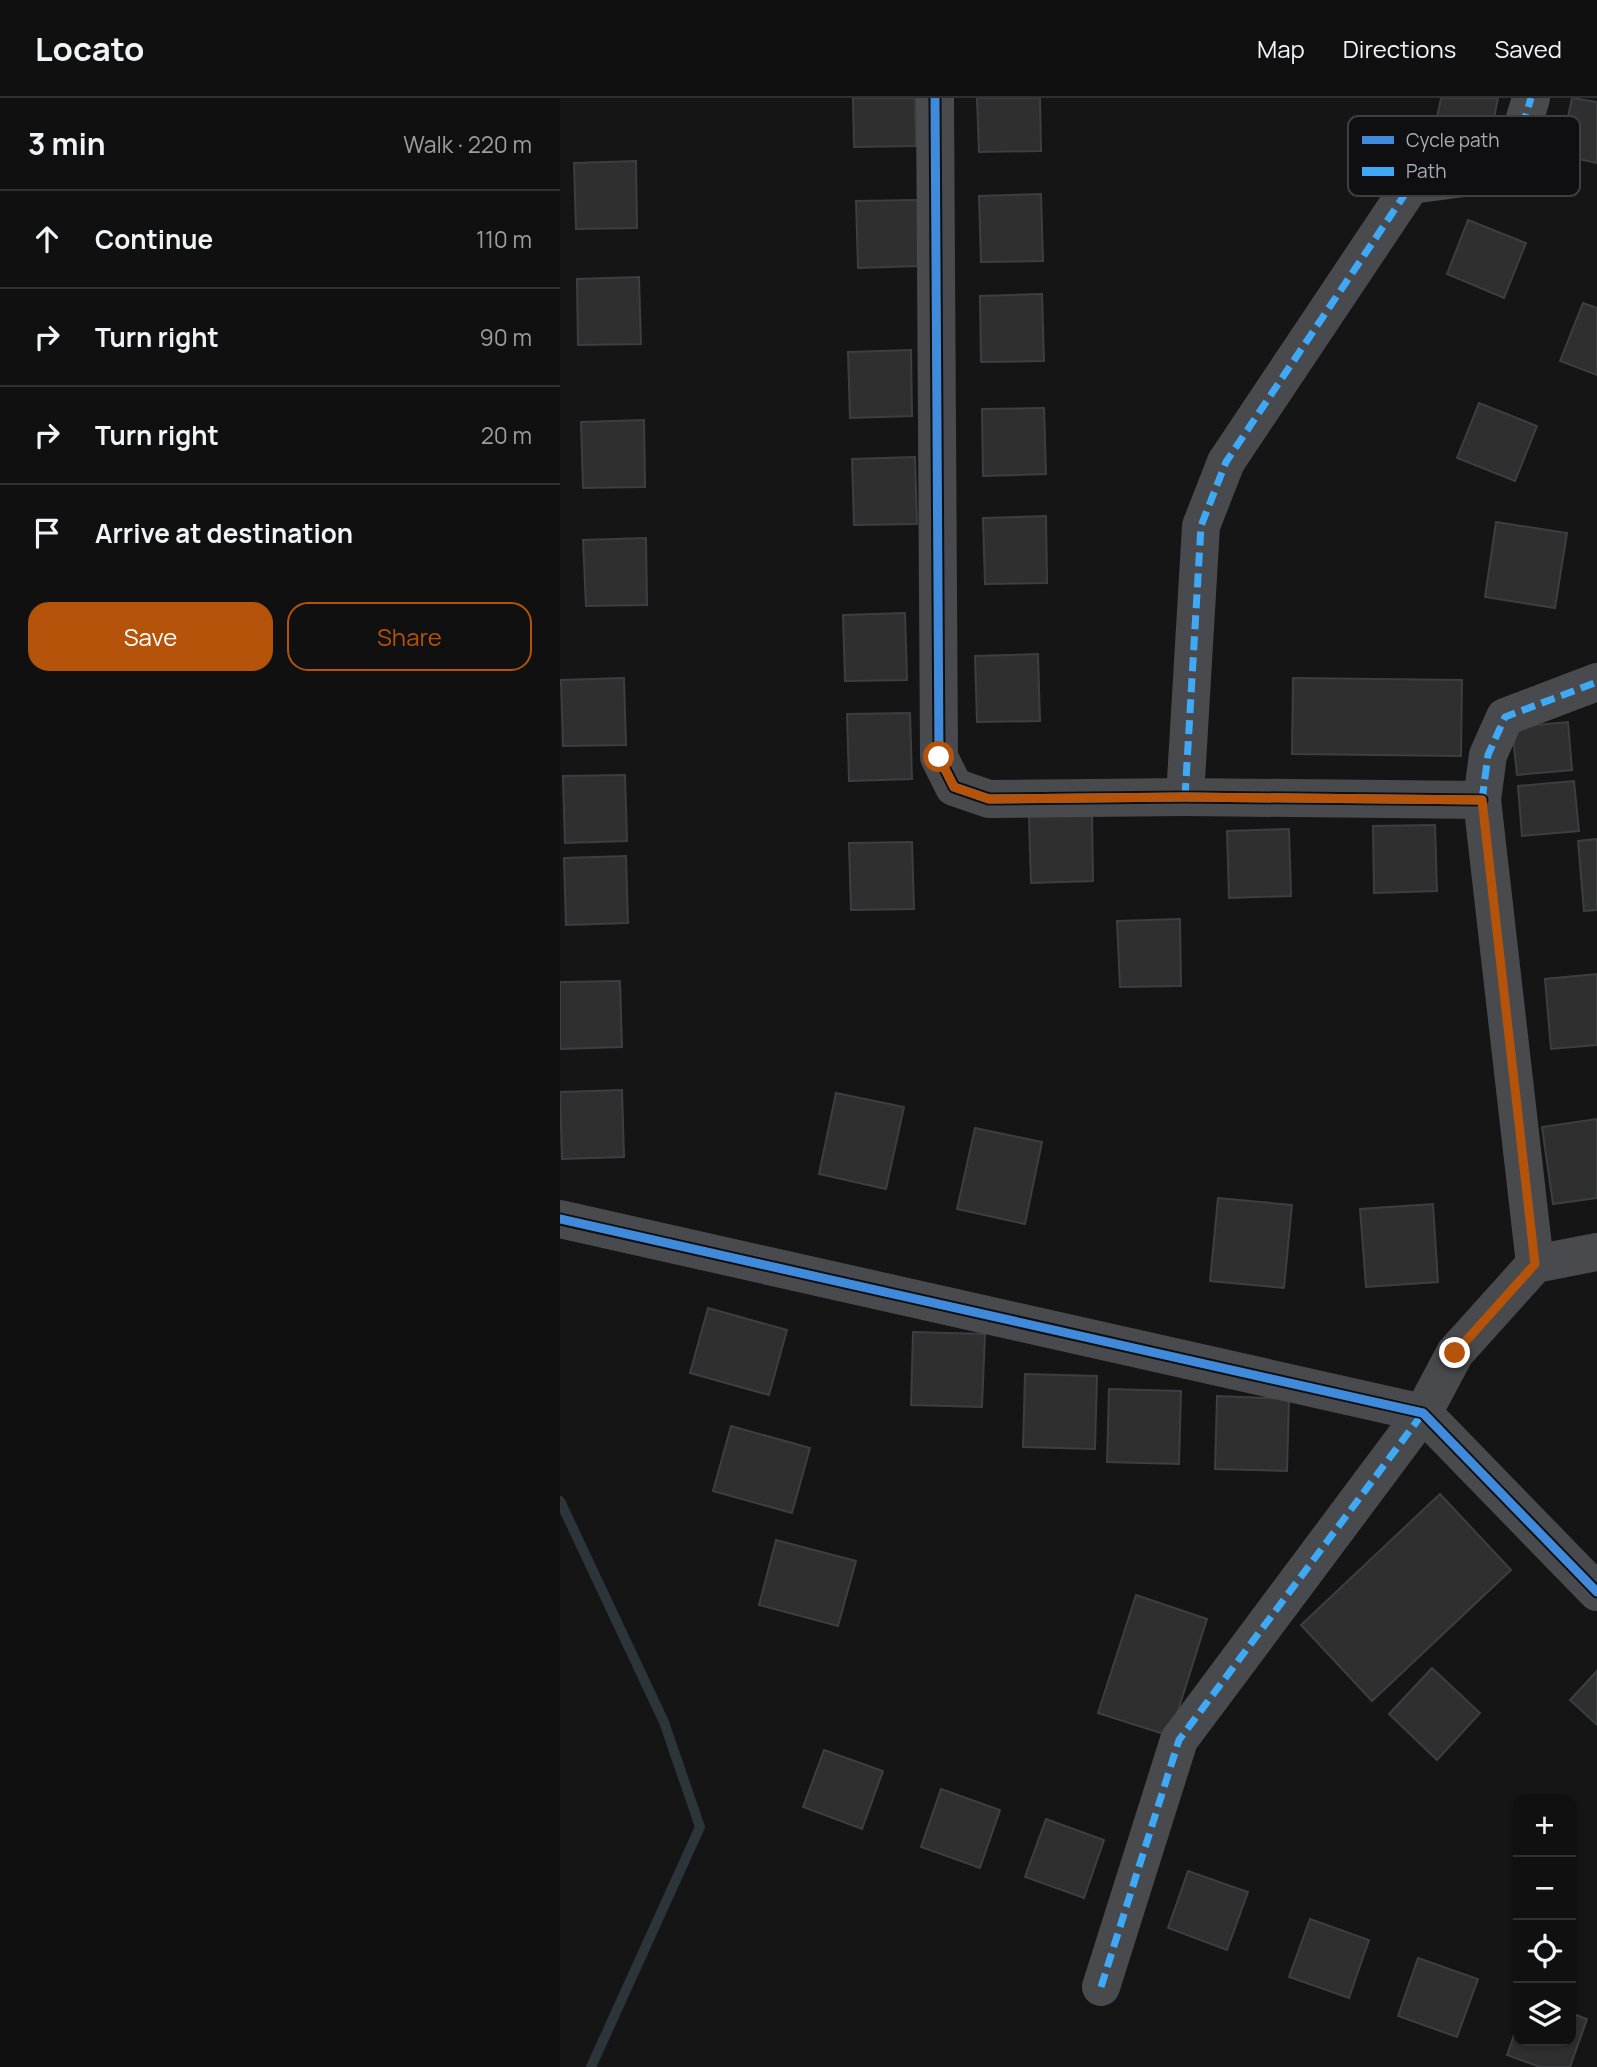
<!DOCTYPE html>
<meta charset="utf-8">
<style>
:root{--surface:#101010;--page:#1e1e1e;--text:#f1f3f6;--muted:#9c9d9f;--line:#303030;--accent:#b45309}
body{margin:0;font-family:Manrope,sans-serif;background:var(--page);color:var(--text)}
.controls{position:absolute;right:21px;bottom:21px;display:grid;overflow:hidden;border-radius:14px;box-shadow:0 2px 5px #0004}
.controls button{width:63px;height:63px;display:grid;place-items:center;padding:0;border:0;border-bottom:2px solid var(--line);background:var(--surface);color:var(--text);font:35px sans-serif}
.stop{position:absolute;width:21px;height:21px;margin:-16px;border:5px solid #b45309;border-radius:50%;background:#fff}
.stop.end{background:#b45309;border-color:#fff;box-shadow:0 2px 7px #0008}
.list{margin:0;padding:0;list-style:none}
h2{display:flex;justify-content:space-between;align-items:center;height:91px;margin:0;padding:0 28px;font-size:30px}
h2 small{font-size:23px;font-weight:400;color:var(--muted)}
.list li{display:grid;grid-template-columns:46px 1fr auto;gap:21px;align-items:center;box-sizing:border-box;height:98px;padding:0 28px;border-top:2px solid var(--line)}
.list b{display:block;font-size:26px;white-space:nowrap}
.list em{font-size:23px;font-style:normal;color:var(--muted)}
.actions{display:flex;gap:14px;padding:21px 28px}
.actions a{flex:1;padding:16px 0;border:2px solid var(--accent);border-radius:21px;text-align:center;font-size:24px;color:var(--accent)}
.actions .main{background:var(--accent);color:#fff}
.icon{flex:none;width:38px;height:38px;fill:none;stroke:currentColor;stroke-width:2;stroke-linecap:round;stroke-linejoin:round}
.map{position:relative;flex:none;width:1037px;height:1969px;overflow:hidden}
header{display:flex;align-items:center;gap:42px;box-sizing:border-box;height:98px;padding:0 35px;background:var(--surface);border-bottom:2px solid var(--line)}
header strong{font-size:33px}
nav{display:flex;gap:38px;margin-inline-start:auto;font-size:24px}
main{display:flex}
aside{flex:1;background:var(--surface)}
.map>svg:first-child{display:block}
.lines{fill:none;stroke-linecap:round;stroke-linejoin:round}
.stream{stroke:#2b353a;stroke-width:10}
.building{fill:#2f2f30;stroke:#3d3e41;stroke-width:2}
.minor{stroke:#494a4e;stroke-width:38}
.quiet{stroke:#3fa9f5;stroke-width:7;stroke-dasharray:14 7;stroke-linecap:butt}
.cycleway-casing{stroke:#0f0f11;stroke-width:13}
.cycleway{stroke:#408adc;stroke-width:9}
.route{stroke:#b45309;stroke-width:9}
.key{fill:#0f0f11;stroke:#3c3e43;stroke-width:2}
.key-label{font-size:19px;fill:#a6acb6}
</style>
<header>
<strong>Locato</strong>
<nav><a>Map</a><a>Directions</a><a>Saved</a></nav>
</header>
<main>
<aside>
<h2>3 min<small>Walk · 220 m</small></h2>
<ul class="list">
<li><svg class="icon" aria-label="ahead" viewBox="0 0 24 24"><path d="M12 20V5M6 11l6-6 6 6"/></svg><div><b>Continue</b></div><em>110 m</em></li>
<li><svg class="icon" aria-label="right" viewBox="0 0 24 24"><path d="M7 20v-9h11M14 6l5 5-5 5"/></svg><div><b>Turn right</b></div><em>90 m</em></li>
<li><svg class="icon" aria-label="right" viewBox="0 0 24 24"><path d="M7 20v-9h11M14 6l5 5-5 5"/></svg><div><b>Turn right</b></div><em>20 m</em></li>
<li><svg class="icon" aria-label="arrive" viewBox="0 0 24 24"><path d="M6 21V4h12l-3 4 3 4H6"/></svg><div><b>Arrive at destination</b></div></li>
</ul>
<div class="actions"><a class="main">Save</a><a>Share</a></div>
</aside>
<div class="map">
<svg width="1037" height="1969" viewBox="0 0 1037 1969">
<rect width="100%" height="100%" fill="#151515"/>
<g class="lines">
<!-- stream -->
<polyline class="stream" points="0,1403 104,1624 140,1729 31,1969"/>
</g>
<!-- building -->
<g class="building">
<polygon points="293,0 355,0 356,48 294,49"/>
<polygon points="417,0 480,0 481,53 419,54"/>
<polygon points="881,0 938,0 931,36 876,24"/>
<polygon points="1012,0 1037,4 1037,65 1000,57"/>
<polygon points="76,63 77,130 16,131 14,65"/>
<polygon points="481,96 483,163 421,164 419,98"/>
<polygon points="358,102 360,168 298,170 296,103"/>
<polygon points="908,122 966,145 944,200 887,176"/>
<polygon points="79,179 81,246 18,247 17,181"/>
<polygon points="482,196 484,263 421,264 420,198"/>
<polygon points="1023,205 1037,210 1037,277 1000,263"/>
<polygon points="351,252 352,318 290,320 288,254"/>
<polygon points="919,305 977,328 955,383 897,360"/>
<polygon points="484,310 486,376 423,378 422,311"/>
<polygon points="84,322 85,389 23,390 21,324"/>
<polygon points="355,359 357,426 294,427 292,361"/>
<polygon points="486,418 487,485 425,486 423,420"/>
<polygon points="936,424 1007,435 995,510 925,499"/>
<polygon points="86,440 87,507 26,508 23,442"/>
<polygon points="345,515 347,582 285,583 283,517"/>
<polygon points="478,556 480,623 417,624 415,558"/>
<polygon points="64,580 66,647 3,648 1,582"/>
<polygon points="733,580 902,582 901,658 732,656"/>
<polygon points="350,615 352,681 289,683 287,616"/>
<polygon points="1008,624 1012,672 957,677 952,629"/>
<polygon points="65,677 67,743 5,745 3,678"/>
<polygon points="1014,683 1019,733 962,738 958,688"/>
<polygon points="532,717 533,783 471,785 469,718"/>
<polygon points="875,727 877,793 814,795 813,728"/>
<polygon points="729,731 731,798 669,800 667,733"/>
<polygon points="1037,741 1037,812 1024,813 1018,743"/>
<polygon points="352,744 354,811 291,812 289,745"/>
<polygon points="66,758 68,825 6,827 4,760"/>
<polygon points="620,821 621,888 560,889 557,823"/>
<polygon points="1037,876 1037,947 991,951 985,881"/>
<polygon points="60,883 62,949 0,951 0,884"/>
<polygon points="62,992 64,1059 2,1061 0,994"/>
<polygon points="276,995 344,1009 326,1091 259,1076"/>
<polygon points="1037,1021 1037,1100 993,1106 982,1029"/>
<polygon points="415,1030 482,1044 465,1126 397,1111"/>
<polygon points="658,1100 732,1107 724,1190 650,1183"/>
<polygon points="873,1106 878,1184 806,1189 800,1111"/>
<polygon points="148,1210 227,1232 209,1297 130,1275"/>
<polygon points="353,1234 425,1236 422,1309 351,1307"/>
<polygon points="465,1276 537,1278 535,1351 463,1349"/>
<polygon points="549,1291 621,1293 619,1366 547,1364"/>
<polygon points="657,1298 729,1301 727,1373 655,1371"/>
<polygon points="171,1328 250,1350 232,1415 153,1393"/>
<polygon points="880,1396 951,1472 812,1603 741,1527"/>
<polygon points="216,1442 296,1463 278,1528 199,1507"/>
<polygon points="576,1497 647,1521 610,1638 538,1615"/>
<polygon points="872,1570 920,1615 877,1662 829,1616"/>
<polygon points="1037,1573 1037,1627 1010,1602"/>
<polygon points="264,1652 323,1673 302,1731 243,1709"/>
<polygon points="381,1691 440,1712 420,1770 361,1749"/>
<polygon points="486,1721 544,1742 524,1800 465,1779"/>
<polygon points="628,1773 688,1794 667,1852 608,1830"/>
<polygon points="750,1821 809,1842 789,1900 729,1879"/>
<polygon points="858,1860 918,1881 897,1939 838,1918"/>
<polygon points="1011,1915 1027,1921 1010,1969 980,1969 947,1957 958,1926 958,1943 1011,1943"/>
</g>
<g class="lines">
<!-- minor -->
<g class="minor">
<polyline points="375,0 379,659 394,689 429,701 625,699 922,702"/>
<polyline points="625,699 641,428 666,364 851,87 949,74 971,0"/>
<polyline points="0,1121 863,1315 1037,1494"/>
<polyline points="975,1166 922,702 928,657 945,619 1037,584"/>
<polyline points="541,1889 619,1642 863,1315 895,1255 975,1166 1037,1154"/>
</g>
<!-- quiet -->
<g class="quiet">
<polyline points="625,699 641,428 666,364 851,87 949,74 971,0"/>
<polyline points="922,702 928,657 945,619 1037,584"/>
<polyline points="541,1889 619,1642 863,1315"/>
</g>
<!-- cycleway casing -->
<g class="cycleway-casing">
<g id="cycleway">
<polyline points="375,0 379,659 394,689 429,701 625,699 922,702"/>
<polyline points="0,1121 863,1315 1037,1494"/>
</g>
</g>
<!-- cycleway -->
<use href="#cycleway" class="cycleway"/>
</g>
<g class="lines">
<!-- route -->
<polyline class="route" points="379,659 394,689 429,701 625,699 922,702 975,1166 895,1255"/>
</g>
<!-- legend -->
<rect x="788" y="18" width="232" height="80" rx="10" class="key"/>
<rect x="802" y="38" width="32" height="8" fill="#408adc"/>
<rect x="802" y="69" width="32" height="9" fill="#3fa9f5"/>
<g class="key-label">
<text x="846" y="49">Cycle path</text>
<text x="846" y="80">Path</text>
</g>
</svg>
<div class="controls">
<button>+</button>
<button>−</button>
<button><svg class="icon" aria-label="locate" viewBox="0 0 24 24"><circle cx="12" cy="12" r="6"/><path d="M12 2v4M12 18v4M2 12h4M18 12h4"/></svg></button>
<button><svg class="icon" aria-label="layers" viewBox="0 0 24 24"><path d="M12 4l9 5-9 5-9-5zM3 14l9 5 9-5"/></svg></button>
</div>
<div class="stop" style="left:379px;top:659px"></div>
<div class="stop end" style="left:895px;top:1255px"></div>
</div>
</main>
